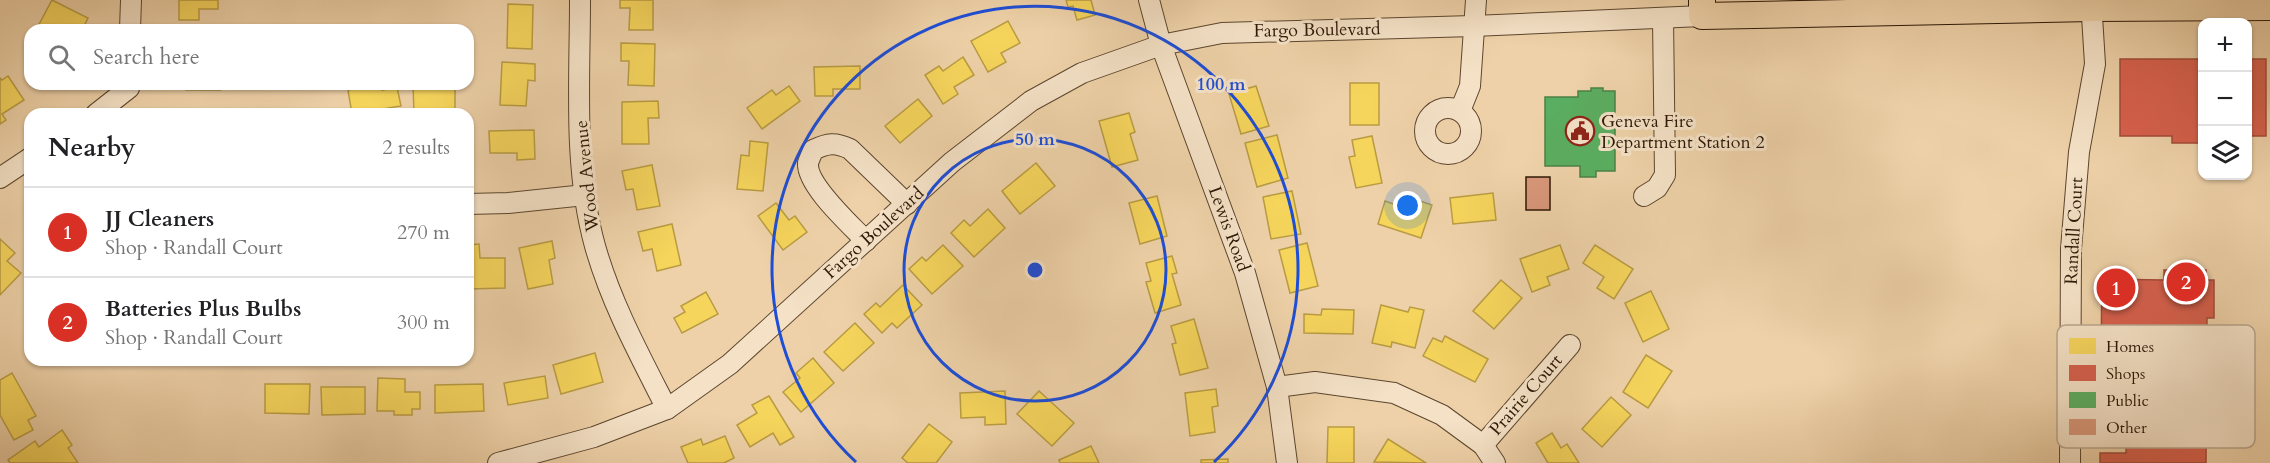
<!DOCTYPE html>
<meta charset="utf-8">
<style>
:root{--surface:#fff;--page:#f2f2f2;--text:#202124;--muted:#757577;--line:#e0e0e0;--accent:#d93025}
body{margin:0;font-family:Cardo,serif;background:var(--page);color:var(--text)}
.controls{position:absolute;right:18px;top:18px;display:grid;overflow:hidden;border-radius:12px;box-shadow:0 2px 4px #0004}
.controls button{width:54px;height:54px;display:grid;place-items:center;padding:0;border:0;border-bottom:2px solid var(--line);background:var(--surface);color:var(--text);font:30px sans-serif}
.you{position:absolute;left:1408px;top:206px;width:21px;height:21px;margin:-15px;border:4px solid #fff;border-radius:50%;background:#1a73e8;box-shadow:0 0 0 9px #1a73e833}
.badge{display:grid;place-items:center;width:39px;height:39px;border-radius:50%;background:var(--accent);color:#fff;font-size:20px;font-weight:700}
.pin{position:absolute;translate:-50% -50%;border:3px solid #fff;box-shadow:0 2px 6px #0006}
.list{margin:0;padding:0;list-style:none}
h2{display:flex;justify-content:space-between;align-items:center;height:78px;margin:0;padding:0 24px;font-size:26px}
h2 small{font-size:20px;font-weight:400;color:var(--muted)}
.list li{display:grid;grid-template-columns:39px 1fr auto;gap:18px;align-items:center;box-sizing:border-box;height:90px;padding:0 24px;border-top:2px solid var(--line)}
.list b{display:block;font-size:22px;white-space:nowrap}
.list p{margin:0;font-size:20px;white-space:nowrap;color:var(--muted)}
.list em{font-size:20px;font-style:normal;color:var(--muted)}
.icon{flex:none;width:33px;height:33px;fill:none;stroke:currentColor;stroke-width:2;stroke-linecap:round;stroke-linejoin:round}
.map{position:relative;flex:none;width:2270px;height:463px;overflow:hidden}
.search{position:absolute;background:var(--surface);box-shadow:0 2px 4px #0004;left:24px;top:24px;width:450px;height:66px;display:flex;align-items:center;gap:15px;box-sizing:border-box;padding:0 21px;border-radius:18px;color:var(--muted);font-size:22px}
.panel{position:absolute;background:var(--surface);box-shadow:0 2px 4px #0004;left:24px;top:108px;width:450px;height:258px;border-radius:18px}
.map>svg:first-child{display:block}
.homes{fill:#f6d55c;stroke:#b99c42;stroke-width:1.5}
.shops{fill:#d6604d;stroke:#a34a38;stroke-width:1.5}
.public{fill:#5aae61;stroke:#4c8146;stroke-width:1.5}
.building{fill:#d9977a;stroke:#2c1806;stroke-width:1.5}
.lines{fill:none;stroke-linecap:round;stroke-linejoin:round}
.minor-casing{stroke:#5c462e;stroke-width:22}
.major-casing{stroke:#2c1806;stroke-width:28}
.minor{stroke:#f4e1c6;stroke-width:20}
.major{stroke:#eed1a8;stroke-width:26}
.ring{fill:none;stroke:#1d4ed8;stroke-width:3}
.labels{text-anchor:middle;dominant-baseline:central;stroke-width:6;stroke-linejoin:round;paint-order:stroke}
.street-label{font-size:18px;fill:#2c1806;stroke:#f4e1c6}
.poi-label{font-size:18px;fill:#2c1806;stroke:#f4e1c6;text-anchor:start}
.key{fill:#f4e1c6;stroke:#b8a58c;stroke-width:1.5}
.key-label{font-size:16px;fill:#2c1806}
.centre{fill:#1d4ed8;stroke:#f4e1c6;stroke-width:3}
.ring-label{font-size:18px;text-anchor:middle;font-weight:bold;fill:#1d4ed8;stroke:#f4e1c6;stroke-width:6;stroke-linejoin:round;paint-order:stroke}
</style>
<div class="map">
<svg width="2270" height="463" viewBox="0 0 2270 463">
<rect width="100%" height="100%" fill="#eed1a8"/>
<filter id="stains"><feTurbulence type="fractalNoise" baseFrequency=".00333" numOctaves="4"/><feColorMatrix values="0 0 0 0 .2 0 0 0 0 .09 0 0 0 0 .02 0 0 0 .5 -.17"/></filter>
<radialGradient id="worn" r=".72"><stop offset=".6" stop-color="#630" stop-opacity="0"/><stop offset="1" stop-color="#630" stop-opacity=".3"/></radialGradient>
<!-- homes -->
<g class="homes">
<polygon points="52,0 88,18 82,30 36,30"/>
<polygon points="179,0 218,0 218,9 199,9 199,20 179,20"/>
<polygon points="620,0 653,0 653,30 629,30 630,8 620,8"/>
<polygon points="1066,0 1091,0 1095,15 1077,20 1073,6 1068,7"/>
<polygon points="508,4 533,5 532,49 507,48"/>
<polygon points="1008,21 1020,43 1001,53 1006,62 988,72 971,41"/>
<polygon points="621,43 655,44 654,86 628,85 629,61 621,61"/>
<polygon points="963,57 974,75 954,87 958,94 943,104 925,75 939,66 943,71"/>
<polygon points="502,62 535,64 535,81 528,80 526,106 500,105"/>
<polygon points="860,66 860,89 833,89 833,96 815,96 814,67"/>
<polygon points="8,76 24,100 2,114 6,120 0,124 0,78 2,80"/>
<rect x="1350" y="83" width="29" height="42"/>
<rect x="186" y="84" width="35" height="6"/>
<polygon points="377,84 381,84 382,90 397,87 401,106 352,114 348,90"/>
<polygon points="413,84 455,84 455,109 432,109 432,114 414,114"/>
<polygon points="789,86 800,101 762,129 747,108 772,90 776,95"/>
<polygon points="1256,86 1269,126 1241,134 1229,94"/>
<polygon points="918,99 932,116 900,143 885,126"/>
<polygon points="658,101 659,118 648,118 649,144 622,144 622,102"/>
<polygon points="1129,113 1135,132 1130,134 1138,160 1112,167 1099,121"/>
<polygon points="534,130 535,159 517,160 517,153 490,153 489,131"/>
<polygon points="1277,135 1288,178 1257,187 1245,143"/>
<polygon points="1372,136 1382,183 1356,188 1349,157 1355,156 1352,140"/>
<polygon points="750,141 768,143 763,191 737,189 741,155 749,156"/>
<polygon points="1036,163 1055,186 1020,214 1002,191"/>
<polygon points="652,165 660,206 637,210 633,189 626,190 622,171"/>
<polygon points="1292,191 1301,234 1271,239 1263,197"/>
<polygon points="1493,193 1496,220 1453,224 1450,198"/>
<polygon points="1157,196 1167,236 1140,244 1129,203"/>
<polygon points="1414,199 1432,205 1421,238 1378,224 1385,201 1411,210"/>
<polygon points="776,203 789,220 795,216 807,232 783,250 758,216"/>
<polygon points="988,209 1005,228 974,257 951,233 964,220 970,226"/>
<polygon points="672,224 681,265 657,271 652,249 643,251 638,232"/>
<polygon points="0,239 15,253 7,261 21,273 0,295"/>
<polygon points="552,241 555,258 549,260 553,284 528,289 519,248"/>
<polygon points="1307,243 1318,286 1290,293 1279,250"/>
<polygon points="479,244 480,258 505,258 505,288 468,289 468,245"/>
<polygon points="943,245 963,266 932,294 909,269 922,257 926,261"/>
<polygon points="1560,245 1569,269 1547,277 1550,285 1532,292 1520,259"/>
<polygon points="1595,245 1633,269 1614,299 1597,288 1604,277 1583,263"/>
<polygon points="1172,256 1177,273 1172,274 1181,305 1155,313 1146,282 1151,281 1146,263"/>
<polygon points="1501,280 1522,298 1494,329 1473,311"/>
<polygon points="903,285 922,305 897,328 892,323 882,333 864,314 876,303 880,307"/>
<polygon points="1651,291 1669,329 1643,342 1625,303"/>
<polygon points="706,292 718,314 682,333 674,318 685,312 681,306"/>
<polygon points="1381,305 1408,312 1410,307 1424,310 1415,348 1392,342 1391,347 1372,343"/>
<polygon points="1322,309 1354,310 1353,334 1304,333 1304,314 1321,315"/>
<polygon points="1194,319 1208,368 1180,375 1172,344 1176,343 1171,326"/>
<polygon points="855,323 874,343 843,371 824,352"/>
<polygon points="1445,336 1488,359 1475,382 1423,356 1433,338 1442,342"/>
<polygon points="595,353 603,382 561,394 553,365"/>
<polygon points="1646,355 1672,371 1648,408 1623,392"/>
<polygon points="813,358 834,383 801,412 783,392 800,378 796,373"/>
<polygon points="12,373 36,416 28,420 33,430 14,440 0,415 0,380"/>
<polygon points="545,376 548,398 508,405 504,383"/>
<polygon points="378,378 405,379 405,392 420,392 420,409 412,409 412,415 394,415 394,411 377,411"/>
<polygon points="265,384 310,384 309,414 265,413"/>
<polygon points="483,384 484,411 435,413 435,385"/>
<polygon points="321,387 365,387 365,414 322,415"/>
<polygon points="1216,389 1218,406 1212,407 1215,432 1190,436 1185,393"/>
<polygon points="1005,391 1006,424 985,425 985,417 961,418 960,393"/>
<polygon points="1039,391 1074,423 1052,446 1017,414"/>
<polygon points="769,396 794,437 780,445 773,433 750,447 737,425 757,413 752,405"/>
<polygon points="1611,397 1631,415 1602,447 1582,429"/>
<polygon points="929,424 952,442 936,463 908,463 902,458"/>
<polygon points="1328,427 1354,427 1354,463 1327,463"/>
<polygon points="62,430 72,445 68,448 78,463 10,463 8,460 35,441 39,447"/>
<polygon points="1552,433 1561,448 1567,444 1579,463 1548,463 1536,443"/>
<polygon points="725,436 734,458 724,463 688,463 681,447 701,439 703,445"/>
<polygon points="1388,439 1426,463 1374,462"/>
<polygon points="1091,446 1099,463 1060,463 1059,460"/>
<polygon points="1228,459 1228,463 1201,463 1201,460"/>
</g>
<!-- shops -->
<g class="shops">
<polygon points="2120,59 2202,59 2202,143 2172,143 2172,136 2120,136"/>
<rect x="2248" y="59" width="18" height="77"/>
<polygon points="2164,270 2206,270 2206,280 2214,280 2214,318 2207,318 2206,463 2100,463 2100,453 2126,453 2126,351 2101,351 2102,279 2164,280"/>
</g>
<!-- public -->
<polygon class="public" points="1591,88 1603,88 1603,91 1615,91 1615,171 1596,171 1596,177 1580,177 1580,166 1545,166 1545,97 1578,97 1578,91 1591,91"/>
<!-- building -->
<rect class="building" x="1526" y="177" width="24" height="33"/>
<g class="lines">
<!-- minor casing -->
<g class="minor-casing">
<g id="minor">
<path d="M580,0C580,81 573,167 595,246C611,303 640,356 667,409"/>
<polyline points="1149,0 1161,45 1245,273 1277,387 1287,463"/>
<polyline points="130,30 131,0"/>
<circle cx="1448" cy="131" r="23"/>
<polyline points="1460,111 1470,86 1476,0"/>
<polyline points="96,114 129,88 129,84"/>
<polyline points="0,178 30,158"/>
<polyline points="1644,196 1657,188 1665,175 1663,18"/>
<polyline points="468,204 508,203 585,195"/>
<path d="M866,241C851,225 806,185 808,163C809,159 812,154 813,150C828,143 835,142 850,149L907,204"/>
<polyline points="1277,387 1315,382 1394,393 1442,415 1483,445 1495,463"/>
<polyline points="1483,445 1570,345"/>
<polyline points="498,463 594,437 667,409 730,364 952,162 1031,101 1082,73 1161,45 1222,33 1473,26 1702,16"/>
<polyline points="2070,463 2071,249 2079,152 2095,64 2091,0"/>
</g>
</g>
<!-- major casing -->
<g class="major-casing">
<polyline id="major" points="1702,0 1702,16 2091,8 2270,7"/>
</g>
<!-- minor -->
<use href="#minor" class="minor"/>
<!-- major -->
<use href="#major" class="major"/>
</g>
<!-- distance rings -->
<g class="ring">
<circle cx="1035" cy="270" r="131"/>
<path d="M856 462A263 263 0 1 1 1214 462"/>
</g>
<!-- icons -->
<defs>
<g id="civic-ring" transform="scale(1.5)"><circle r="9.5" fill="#f4e1c6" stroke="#8f2418" stroke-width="1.5"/><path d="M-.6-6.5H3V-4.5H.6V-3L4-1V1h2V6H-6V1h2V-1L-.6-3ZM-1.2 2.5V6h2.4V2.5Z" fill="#8f2418"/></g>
</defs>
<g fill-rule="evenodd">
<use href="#civic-ring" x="1580" y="131"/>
</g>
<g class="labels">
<!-- street labels -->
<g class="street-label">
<text transform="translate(1317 30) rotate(-1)">Fargo Boulevard</text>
<text transform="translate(587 176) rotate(-96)">Wood Avenue</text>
<text transform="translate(1229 229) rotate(70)">Lewis Road</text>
<text transform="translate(2074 231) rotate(-87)">Randall Court</text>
<text transform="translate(874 233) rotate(-42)">Fargo Boulevard</text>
<text transform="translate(1526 395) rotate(-49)">Prairie Court</text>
</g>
<!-- poi labels -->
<g class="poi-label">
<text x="1601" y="121">Geneva Fire<tspan x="1601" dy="21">Department Station 2</tspan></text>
</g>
</g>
<!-- legend -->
<rect x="2057" y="325" width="198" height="123" rx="9" class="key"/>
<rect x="2069" y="338" width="27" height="16" fill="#f6d55c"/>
<rect x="2069" y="365" width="27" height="16" fill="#d6604d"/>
<rect x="2069" y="392" width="27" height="16" fill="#5aae61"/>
<rect x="2069" y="419" width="27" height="16" fill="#d9977a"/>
<g class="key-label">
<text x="2106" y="352">Homes</text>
<text x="2106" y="379">Shops</text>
<text x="2106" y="406">Public</text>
<text x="2106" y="433">Other</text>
</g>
<circle cx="1035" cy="270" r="9" class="centre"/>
<g class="ring-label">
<text x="1221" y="90">100 m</text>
<text x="1035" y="145">50 m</text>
</g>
<rect width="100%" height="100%" filter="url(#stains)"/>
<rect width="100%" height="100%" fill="url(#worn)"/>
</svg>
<div class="controls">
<button>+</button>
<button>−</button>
<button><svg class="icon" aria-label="layers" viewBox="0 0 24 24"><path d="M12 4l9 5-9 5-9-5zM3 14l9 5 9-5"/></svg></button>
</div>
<div class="you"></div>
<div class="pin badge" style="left:2116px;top:288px">1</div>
<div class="pin badge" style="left:2186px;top:282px">2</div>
<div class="search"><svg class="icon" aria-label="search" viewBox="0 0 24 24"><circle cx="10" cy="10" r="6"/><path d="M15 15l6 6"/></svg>Search here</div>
<section class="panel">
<h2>Nearby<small>2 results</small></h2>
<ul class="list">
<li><span class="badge">1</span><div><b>JJ Cleaners</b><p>Shop · Randall Court</p></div><em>270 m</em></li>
<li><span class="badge">2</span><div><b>Batteries Plus Bulbs</b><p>Shop · Randall Court</p></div><em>300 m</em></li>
</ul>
</section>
</div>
